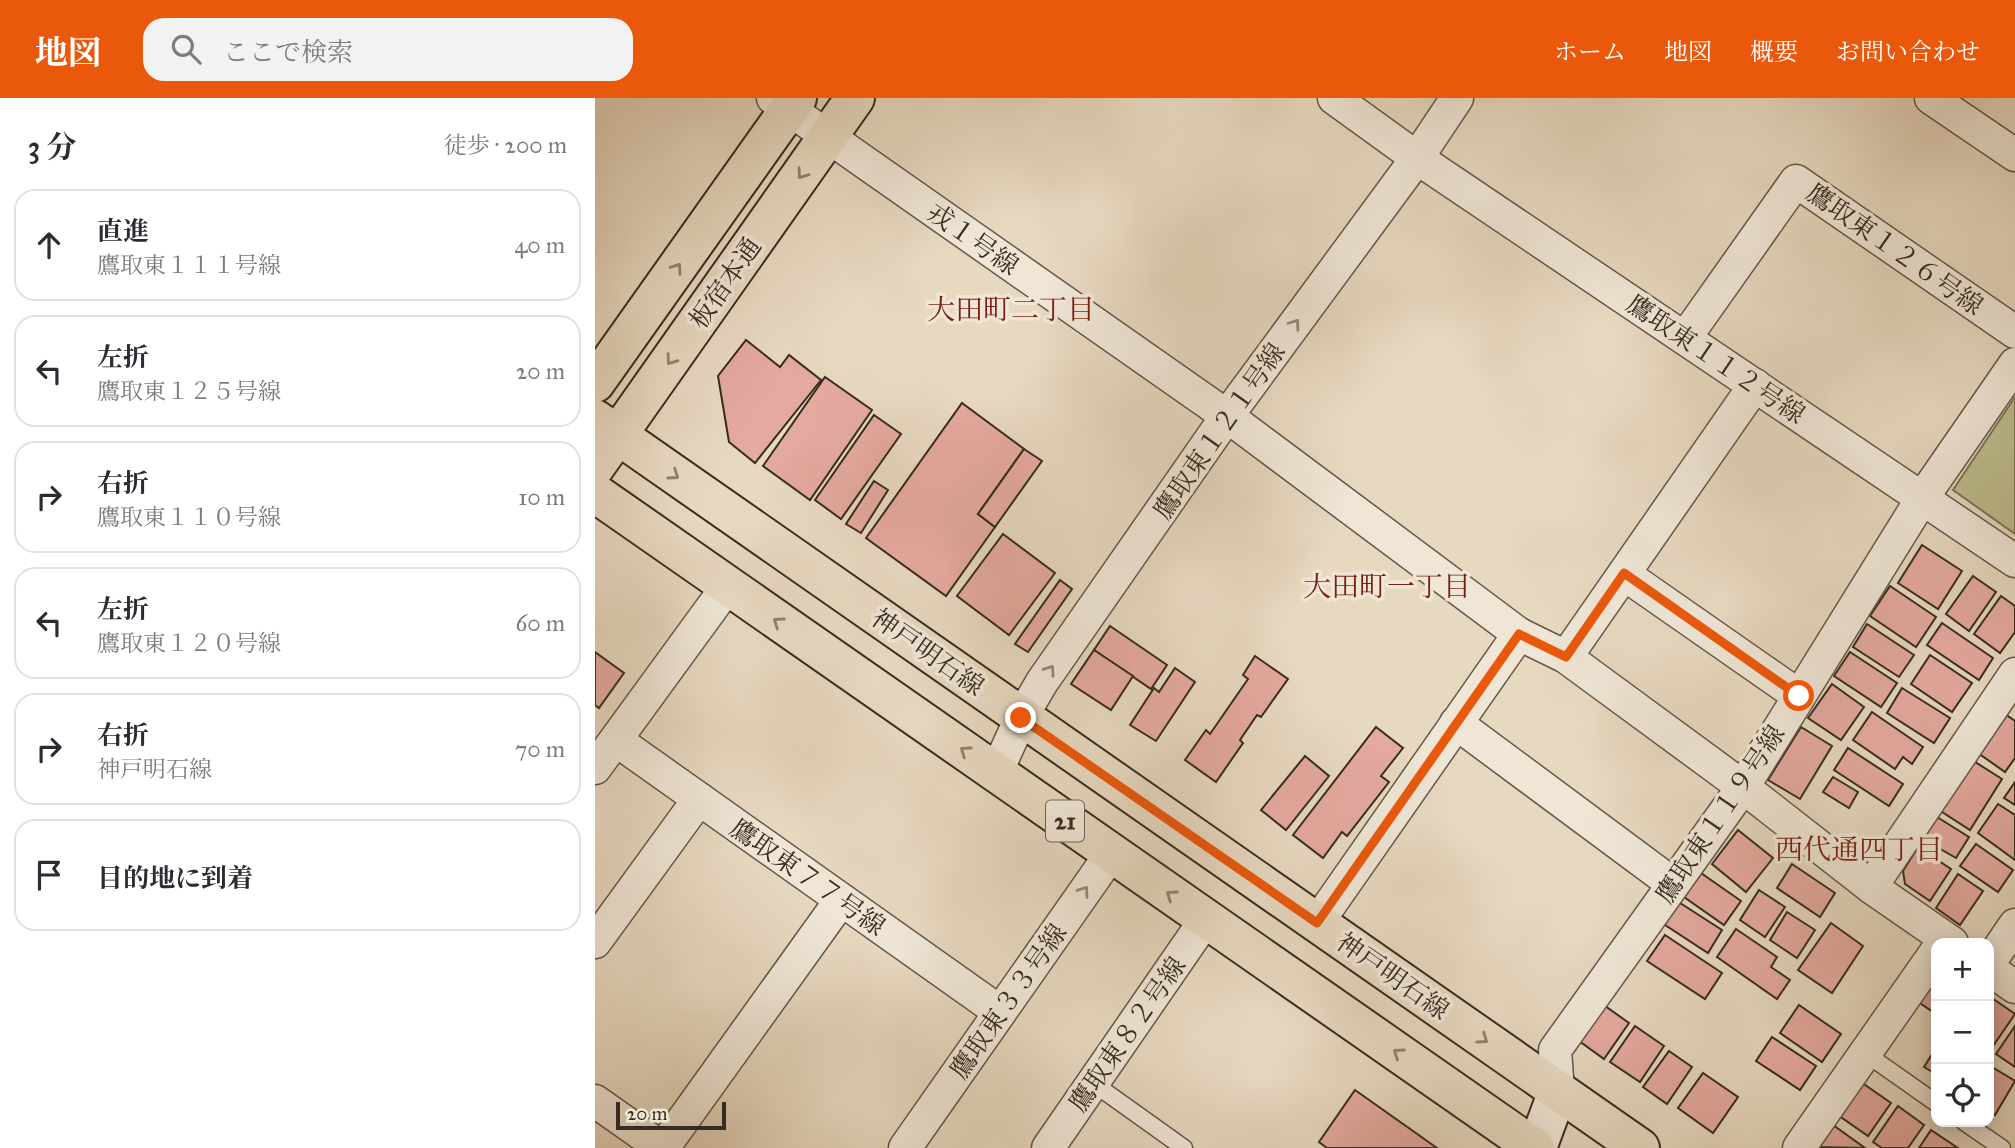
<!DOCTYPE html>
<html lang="ja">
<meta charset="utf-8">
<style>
:root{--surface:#fff;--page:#f2f2f3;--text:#2b2b33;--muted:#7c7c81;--line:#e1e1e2;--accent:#ea580c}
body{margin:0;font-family:"IM FELL Great Primer","Noto Serif JP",serif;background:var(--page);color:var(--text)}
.controls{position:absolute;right:21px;bottom:21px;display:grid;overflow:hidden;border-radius:14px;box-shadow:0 4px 18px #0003}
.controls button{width:63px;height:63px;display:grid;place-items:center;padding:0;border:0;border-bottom:2px solid var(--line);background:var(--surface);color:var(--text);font:35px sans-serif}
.scale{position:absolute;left:21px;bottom:18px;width:110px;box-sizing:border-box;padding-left:7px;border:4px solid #372c20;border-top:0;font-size:19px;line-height:24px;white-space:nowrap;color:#372c20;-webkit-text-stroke:5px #efe6d6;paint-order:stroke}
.stop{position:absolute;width:21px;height:21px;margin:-16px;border:5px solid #ea580c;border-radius:50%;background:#fff}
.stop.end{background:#ea580c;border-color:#fff;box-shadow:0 2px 7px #0008}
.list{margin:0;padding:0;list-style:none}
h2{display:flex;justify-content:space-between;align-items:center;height:91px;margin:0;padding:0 28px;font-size:30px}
h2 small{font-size:23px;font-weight:400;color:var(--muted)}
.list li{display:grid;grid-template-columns:46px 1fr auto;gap:21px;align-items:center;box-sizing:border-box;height:112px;margin:0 14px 14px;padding:0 14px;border:2px solid var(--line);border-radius:21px}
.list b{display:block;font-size:26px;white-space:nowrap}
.list p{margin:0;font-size:23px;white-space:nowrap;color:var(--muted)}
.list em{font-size:23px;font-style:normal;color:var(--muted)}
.icon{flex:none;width:38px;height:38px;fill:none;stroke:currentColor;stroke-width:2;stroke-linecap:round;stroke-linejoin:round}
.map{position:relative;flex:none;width:1420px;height:1050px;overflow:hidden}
header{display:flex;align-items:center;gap:42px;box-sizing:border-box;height:98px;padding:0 35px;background:var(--accent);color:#fff}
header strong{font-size:33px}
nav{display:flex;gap:38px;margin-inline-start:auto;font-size:24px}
.search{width:490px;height:63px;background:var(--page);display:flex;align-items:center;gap:18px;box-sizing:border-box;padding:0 24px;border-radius:21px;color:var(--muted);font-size:26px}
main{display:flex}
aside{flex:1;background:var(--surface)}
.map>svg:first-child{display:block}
.green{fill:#bdbc8d;stroke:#7a7456;stroke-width:2}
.building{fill:#e4a99f;stroke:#372c20;stroke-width:2}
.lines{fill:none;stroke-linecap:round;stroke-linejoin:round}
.lane-casing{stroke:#635748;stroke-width:19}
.street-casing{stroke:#635748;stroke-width:35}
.secondary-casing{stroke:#372c20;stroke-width:42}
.primary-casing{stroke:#372c20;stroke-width:42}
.lane{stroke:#efe6d6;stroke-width:16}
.street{stroke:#efe6d6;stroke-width:32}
.secondary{stroke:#efe6d6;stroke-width:38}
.primary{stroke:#e7d8c0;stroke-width:38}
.oneway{stroke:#8f8270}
.oneway2{stroke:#93897b}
.route{stroke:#ea580c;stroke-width:9}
.labels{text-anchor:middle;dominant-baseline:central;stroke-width:7;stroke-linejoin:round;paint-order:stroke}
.shield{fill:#efe6d6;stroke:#6e6457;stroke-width:2}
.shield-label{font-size:24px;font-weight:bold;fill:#372c20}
.street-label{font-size:26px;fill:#372c20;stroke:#efe6d6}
.neighbourhood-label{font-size:28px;fill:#7a1f14;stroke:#efe6d6}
</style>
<header>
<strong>地図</strong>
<div class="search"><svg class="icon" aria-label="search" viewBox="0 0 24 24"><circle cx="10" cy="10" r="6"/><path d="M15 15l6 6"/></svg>ここで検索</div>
<nav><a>ホーム</a><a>地図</a><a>概要</a><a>お問い合わせ</a></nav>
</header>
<main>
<aside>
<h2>3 分<small>徒歩 · 200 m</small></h2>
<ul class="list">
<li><svg class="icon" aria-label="ahead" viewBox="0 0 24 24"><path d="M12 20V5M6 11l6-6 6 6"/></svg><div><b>直進</b><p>鷹取東１１１号線</p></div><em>40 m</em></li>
<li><svg class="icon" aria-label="left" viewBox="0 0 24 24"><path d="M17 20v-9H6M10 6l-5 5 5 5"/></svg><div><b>左折</b><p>鷹取東１２５号線</p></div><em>20 m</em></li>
<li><svg class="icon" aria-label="right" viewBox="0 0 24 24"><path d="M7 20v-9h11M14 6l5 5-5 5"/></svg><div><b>右折</b><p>鷹取東１１０号線</p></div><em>10 m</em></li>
<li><svg class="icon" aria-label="left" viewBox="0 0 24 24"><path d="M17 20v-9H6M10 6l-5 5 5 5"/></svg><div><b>左折</b><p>鷹取東１２０号線</p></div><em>60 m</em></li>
<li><svg class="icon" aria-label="right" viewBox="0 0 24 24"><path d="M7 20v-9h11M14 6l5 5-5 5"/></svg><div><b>右折</b><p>神戸明石線</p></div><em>70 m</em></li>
<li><svg class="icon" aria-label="arrive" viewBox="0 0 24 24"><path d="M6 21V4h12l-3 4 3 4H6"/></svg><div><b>目的地に到着</b></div></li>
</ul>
</aside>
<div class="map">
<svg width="1420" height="1050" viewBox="0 0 1420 1050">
<rect width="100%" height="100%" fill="#e7d8c0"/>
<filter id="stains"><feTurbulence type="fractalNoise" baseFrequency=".00286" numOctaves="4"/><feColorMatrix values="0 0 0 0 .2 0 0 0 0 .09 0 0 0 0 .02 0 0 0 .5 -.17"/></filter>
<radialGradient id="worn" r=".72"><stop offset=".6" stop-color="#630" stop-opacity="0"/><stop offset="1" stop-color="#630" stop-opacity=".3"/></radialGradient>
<!-- green -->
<polygon class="green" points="1420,299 1420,436 1358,392"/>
<!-- building -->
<g class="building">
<polygon points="151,242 185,269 194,257 226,282 160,365 134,344 123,278"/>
<polygon points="230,279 277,312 215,402 168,368"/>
<polygon points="367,305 429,351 383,416 400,429 351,498 271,440"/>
<polygon points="279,317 306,336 246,421 220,402"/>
<polygon points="429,351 447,363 400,429 383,416"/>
<polygon points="279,383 293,392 266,435 251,426"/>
<polygon points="408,436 460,475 414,537 362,498"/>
<polygon points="1327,447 1367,473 1343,511 1303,485"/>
<polygon points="1378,478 1401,494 1374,533 1351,516"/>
<polygon points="465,482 477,491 433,554 420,546"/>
<polygon points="1295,488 1341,519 1321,549 1275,518"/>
<polygon points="1406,498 1420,508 1420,534 1405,555 1379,536"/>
<polygon points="1347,525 1398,560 1384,582 1332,547"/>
<polygon points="1272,526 1319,557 1304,579 1258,549"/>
<polygon points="515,528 572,567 556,591 499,552"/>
<polygon points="499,552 538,578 516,612 476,586"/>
<polygon points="0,554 29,575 4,610 0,607"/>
<polygon points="1255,554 1302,585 1286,609 1239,578"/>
<polygon points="1335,557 1377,585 1357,614 1316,586"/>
<polygon points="660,558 693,581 666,619 662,617 645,642 648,645 621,684 590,662 611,632 615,636 653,581 648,577"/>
<polygon points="580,570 600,584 561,643 535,627 559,590 564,594"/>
<polygon points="1237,586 1269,609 1246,642 1213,620"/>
<polygon points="1307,590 1355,620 1339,645 1292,615"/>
<polygon points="1277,614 1328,649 1317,666 1308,659 1300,671 1258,642"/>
<polygon points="1410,616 1420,623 1420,660 1410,674 1383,655"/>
<polygon points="781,629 808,650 786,678 794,684 752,738 747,734 728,760 698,737"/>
<polygon points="1206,629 1237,648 1205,701 1173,682"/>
<polygon points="1253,650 1308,686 1294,708 1239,672"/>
<polygon points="710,658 734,678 691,732 666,712"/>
<polygon points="1377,662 1407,681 1375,732 1344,712"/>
<polygon points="1238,679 1263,694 1254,710 1228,694"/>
<polygon points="1420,684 1420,707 1409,700"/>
<polygon points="1403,706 1420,717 1420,762 1383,735"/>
<polygon points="1342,719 1374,739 1361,760 1328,741"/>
<polygon points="1143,732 1178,760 1151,794 1117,766"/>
<polygon points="1381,746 1418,772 1403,794 1365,768"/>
<polygon points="1323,749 1356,771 1335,803 1310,786 1308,773"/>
<polygon points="1197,766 1240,795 1225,819 1182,790"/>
<polygon points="1106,775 1146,803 1129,827 1089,799"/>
<polygon points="1363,776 1388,793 1365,827 1341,810"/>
<polygon points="1164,792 1190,809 1170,839 1145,822"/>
<polygon points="1082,803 1127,832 1113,855 1067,825"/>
<polygon points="1192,814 1220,832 1202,860 1175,842"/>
<polygon points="1236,825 1268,848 1237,895 1203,872"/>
<polygon points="1141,831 1182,859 1176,869 1195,882 1182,901 1122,859"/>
<polygon points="1070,837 1127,875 1110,901 1052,863"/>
<polygon points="1341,868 1341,909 1338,914 1319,901"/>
<polygon points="1394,898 1420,916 1396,951 1394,950"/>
<polygon points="1006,905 1034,925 1009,961 980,940"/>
<polygon points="1204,907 1246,936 1227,964 1185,935"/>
<polygon points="1040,928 1069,948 1045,984 1015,964"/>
<polygon points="1420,928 1420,969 1401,956"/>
<polygon points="1177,939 1221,968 1205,992 1161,963"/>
<polygon points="1341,950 1341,976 1329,969"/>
<polygon points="1074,953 1097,969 1072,1006 1048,989"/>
<polygon points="1397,969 1420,983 1400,1017 1394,1013 1394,974"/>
<polygon points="1108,975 1143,999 1118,1035 1083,1010"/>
<polygon points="1263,982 1296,1005 1273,1038 1240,1015"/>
<polygon points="760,992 842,1050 732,1050 724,1044"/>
<polygon points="1303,1008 1329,1027 1313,1050 1287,1050 1278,1044"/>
<polygon points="1238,1027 1270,1050 1222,1049"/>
<polygon points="1336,1032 1363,1050 1324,1050"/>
</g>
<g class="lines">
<!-- lane casing -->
<g class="lane-casing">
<g id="lane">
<polyline points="1270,955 1341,1005"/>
<polyline points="498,985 589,1050"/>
<polyline points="1369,1024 1407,1050"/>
</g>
</g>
<!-- street casing -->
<g class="street-casing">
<g id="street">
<polyline points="178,0 632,318 924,536 971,559 1148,689 1276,789 1357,845"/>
<polyline points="739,0 822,60 1420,463"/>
<polyline points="1336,0 1420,57"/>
<polyline points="1090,240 1201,83 1420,234"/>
<polyline points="1029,476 1204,598"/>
<polyline points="971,559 1160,287"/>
<polyline points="861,625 1078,786"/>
<polyline points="21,642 405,914"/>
<polyline points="0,670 132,489"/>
<polyline points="401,675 426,620 447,584 632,318 822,60 862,0"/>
<polyline points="1276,789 1420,576"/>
<polyline points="722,825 924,536"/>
<polyline points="0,844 104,701"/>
<polyline points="1394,865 1420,827"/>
<polyline points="1394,871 1420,889"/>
<polyline points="963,993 960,952 1148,689 1328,399 1420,266"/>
<polyline points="0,1003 67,1050"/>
<polyline points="68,1050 246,802"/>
<polyline points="310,1050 516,756"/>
<polyline points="453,1050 611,821"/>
<polyline points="1204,1050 1341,854"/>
</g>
</g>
<!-- secondary casing -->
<g class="secondary-casing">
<polyline id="secondary" points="942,1050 963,993"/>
</g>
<!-- primary casing -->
<g class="primary-casing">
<g id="primary">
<polyline points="0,285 202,0"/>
<polyline points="0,321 1045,1050"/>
<polyline points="0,369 260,0"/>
<polyline points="0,395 940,1050"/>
</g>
</g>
<!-- lane -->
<use href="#lane" class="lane"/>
<!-- street -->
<use href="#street" class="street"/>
<!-- secondary -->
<use href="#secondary" class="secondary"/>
<!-- primary -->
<use href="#primary" class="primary"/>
</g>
<!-- one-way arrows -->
<defs><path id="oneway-chevron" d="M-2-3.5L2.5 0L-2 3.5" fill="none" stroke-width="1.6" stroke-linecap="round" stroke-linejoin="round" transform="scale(1.75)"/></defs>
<g class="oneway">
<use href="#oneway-chevron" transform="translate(207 76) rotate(125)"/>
<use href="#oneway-chevron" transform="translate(82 170) rotate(-55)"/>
<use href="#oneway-chevron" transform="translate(76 262) rotate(125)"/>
<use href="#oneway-chevron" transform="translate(79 377) rotate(35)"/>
<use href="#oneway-chevron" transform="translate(183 524) rotate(-145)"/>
<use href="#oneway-chevron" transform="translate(370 653) rotate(-145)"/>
<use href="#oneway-chevron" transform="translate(576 797) rotate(-145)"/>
<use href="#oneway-chevron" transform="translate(888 941) rotate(35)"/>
<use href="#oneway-chevron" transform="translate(803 955) rotate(-145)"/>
</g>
<g class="oneway2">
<use href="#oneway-chevron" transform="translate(700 226) rotate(-54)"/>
<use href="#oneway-chevron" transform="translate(455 572) rotate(-55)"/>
<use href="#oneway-chevron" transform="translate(489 793) rotate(-55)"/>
</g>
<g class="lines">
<!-- route -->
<polyline class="route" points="426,620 722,825 924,536 971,559 1029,475 1204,598"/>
</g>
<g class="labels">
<!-- shield labels -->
<rect class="shield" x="451" y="702.5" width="38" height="41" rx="5"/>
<g class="shield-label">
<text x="470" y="723">21</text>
</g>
<!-- street labels -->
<g class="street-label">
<text transform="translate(378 141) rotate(35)">戎１号線</text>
<text transform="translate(1300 151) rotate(35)">鷹取東１２６号線</text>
<text transform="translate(130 185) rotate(-55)">板宿本通</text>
<text transform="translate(1121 261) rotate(34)">鷹取東１１２号線</text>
<text transform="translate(624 333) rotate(-55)">鷹取東１２１号線</text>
<text transform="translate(333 554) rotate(35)">神戸明石線</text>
<text transform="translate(1125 716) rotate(-56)">鷹取東１１９号線</text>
<text transform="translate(213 779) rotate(35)">鷹取東７７号線</text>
<text transform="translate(798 878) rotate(35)">神戸明石線</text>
<text transform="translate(413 903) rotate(-55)">鷹取東３３号線</text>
<text transform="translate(532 936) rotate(-55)">鷹取東８２号線</text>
</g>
<!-- neighbourhood labels -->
<g class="neighbourhood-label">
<text x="416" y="211">大田町二丁目</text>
<text x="792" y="488">大田町一丁目</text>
<text x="1264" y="751">西代通四丁目</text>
</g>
</g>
<rect width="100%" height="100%" filter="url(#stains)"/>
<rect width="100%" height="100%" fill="url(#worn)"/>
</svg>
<div class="controls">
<button>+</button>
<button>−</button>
<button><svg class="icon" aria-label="locate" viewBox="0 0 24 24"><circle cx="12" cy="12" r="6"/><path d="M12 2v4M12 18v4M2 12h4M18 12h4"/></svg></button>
</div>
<div class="scale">20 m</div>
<div class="stop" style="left:1204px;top:598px"></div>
<div class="stop end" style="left:426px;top:620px"></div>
</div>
</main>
